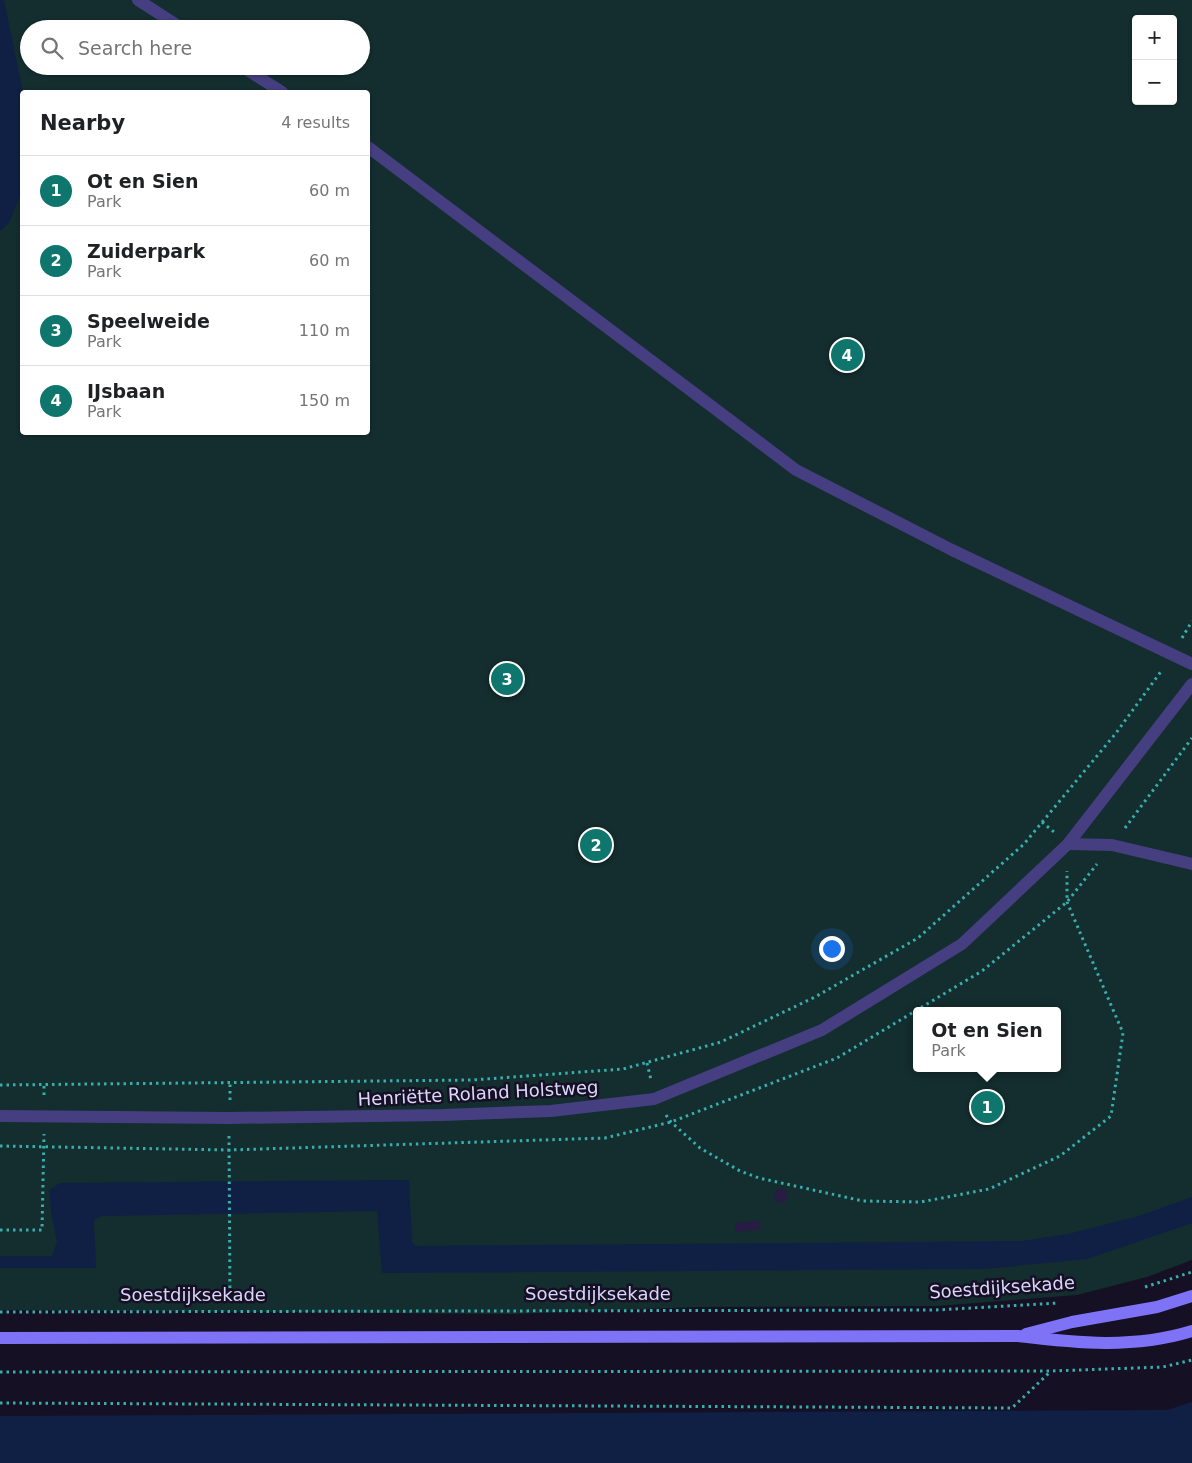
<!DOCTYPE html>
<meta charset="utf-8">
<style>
:root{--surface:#fff;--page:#f2f2f2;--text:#202124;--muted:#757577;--line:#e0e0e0;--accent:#0f766e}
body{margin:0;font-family:"DejaVu Sans",sans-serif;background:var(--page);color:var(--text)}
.controls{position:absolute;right:15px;top:15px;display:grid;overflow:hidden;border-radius:5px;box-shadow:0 1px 4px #0004}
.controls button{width:45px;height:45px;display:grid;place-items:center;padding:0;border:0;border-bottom:1px solid var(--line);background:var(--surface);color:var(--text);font:25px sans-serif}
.you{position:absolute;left:831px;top:948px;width:18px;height:18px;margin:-12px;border:4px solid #fff;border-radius:50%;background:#1a73e8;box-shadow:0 0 0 8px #1a73e833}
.badge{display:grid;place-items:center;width:32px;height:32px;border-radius:50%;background:var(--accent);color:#fff;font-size:16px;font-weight:700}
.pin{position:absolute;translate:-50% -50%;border:2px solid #fff;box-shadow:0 1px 5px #0006}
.popup{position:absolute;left:913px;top:1007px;width:148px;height:65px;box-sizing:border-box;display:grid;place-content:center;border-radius:5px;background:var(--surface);filter:drop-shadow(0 1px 4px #0005);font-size:16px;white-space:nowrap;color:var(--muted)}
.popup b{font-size:19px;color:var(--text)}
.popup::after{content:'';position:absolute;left:50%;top:100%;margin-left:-10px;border:10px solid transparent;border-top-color:var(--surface)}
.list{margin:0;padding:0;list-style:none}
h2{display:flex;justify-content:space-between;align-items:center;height:65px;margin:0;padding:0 20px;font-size:21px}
h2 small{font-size:16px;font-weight:400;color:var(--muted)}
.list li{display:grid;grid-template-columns:32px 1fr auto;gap:15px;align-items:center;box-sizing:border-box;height:70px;padding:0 20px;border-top:1px solid var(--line)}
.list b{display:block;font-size:19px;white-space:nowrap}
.list p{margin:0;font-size:16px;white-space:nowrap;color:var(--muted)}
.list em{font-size:16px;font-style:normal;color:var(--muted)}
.icon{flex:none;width:28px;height:28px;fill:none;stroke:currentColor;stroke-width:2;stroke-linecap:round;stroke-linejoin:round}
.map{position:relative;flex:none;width:1192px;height:1463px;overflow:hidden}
.search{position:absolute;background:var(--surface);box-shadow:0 1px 4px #0004;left:20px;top:20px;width:350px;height:55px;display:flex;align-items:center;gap:12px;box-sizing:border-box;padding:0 18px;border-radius:28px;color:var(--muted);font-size:19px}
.panel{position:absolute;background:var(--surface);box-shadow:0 1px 4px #0004;left:20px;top:90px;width:350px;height:345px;border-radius:5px}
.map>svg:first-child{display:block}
.green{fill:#142d2e;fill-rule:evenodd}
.water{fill:#0f2044}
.building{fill:#271d44}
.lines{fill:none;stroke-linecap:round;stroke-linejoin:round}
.path{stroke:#37afae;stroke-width:3;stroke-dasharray:2.5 4;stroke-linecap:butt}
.pedestrian{stroke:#453e80;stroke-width:12}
.secondary{stroke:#7e73f6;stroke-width:12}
.labels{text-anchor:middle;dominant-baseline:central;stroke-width:5;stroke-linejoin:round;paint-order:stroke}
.street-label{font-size:18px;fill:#dcd6fc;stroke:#151024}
</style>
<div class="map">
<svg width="1192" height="1463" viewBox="0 0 1192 1463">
<rect width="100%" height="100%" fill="#151024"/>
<!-- green -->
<path class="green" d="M0,0H1192V1260L1147,1277L1077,1295L938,1306L699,1307L511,1314L0,1310ZM1136,19H1173V101H1136ZM29,29H361V66H29ZM22,92H368V432H22ZM917,1011H1057V1068H917Z"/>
<!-- water -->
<g class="water">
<polygon points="0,0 4,0 23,92 22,191 9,223 0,231"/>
<polygon points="409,1180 412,1242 416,1246 1022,1241 1068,1234 1139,1216 1192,1197 1192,1223 1087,1259 983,1269 382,1273 377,1211 102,1216 94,1220 96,1268 0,1268 0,1256 52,1256 57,1242 52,1217 49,1190 60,1183"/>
<polygon points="1192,1402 1192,1463 0,1463 0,1416 1167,1410"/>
</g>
<!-- building -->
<g class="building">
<circle cx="781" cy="1196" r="7"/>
<polygon points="759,1221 760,1230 736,1232 735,1223"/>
</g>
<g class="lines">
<!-- path -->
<g class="path">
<polyline points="1182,638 1192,621"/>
<polyline points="1042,822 1054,832"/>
<polyline points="1125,828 1192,738"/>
<polyline points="647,1063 651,1080"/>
<polyline points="0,1085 472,1080 623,1069 721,1042 815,997 918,938 1024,844 1116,733 1162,670"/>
<polyline points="44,1086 44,1098"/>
<polyline points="230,1100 230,1083"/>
<polyline points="666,1115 671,1122 700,1148 740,1171 759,1178 863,1201 921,1202 989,1189 1060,1156 1111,1116 1123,1033 1067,902 1067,871"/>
<polyline points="229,1136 230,1302"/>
<polyline points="0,1146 229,1150 605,1138 671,1122 837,1058 982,971 1067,902 1097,864"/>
<polyline points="0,1230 42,1230 44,1134"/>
<polyline points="1145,1287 1192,1272"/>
<polyline points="0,1312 936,1310 1058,1303"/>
<polyline points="0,1372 1051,1371 1163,1367 1192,1360"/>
<polyline points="0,1403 1012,1408 1051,1371"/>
</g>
<!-- pedestrian -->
<g class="pedestrian">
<polyline points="138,0 183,29"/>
<polyline points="241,66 282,92"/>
<polyline points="368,147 796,470 952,550 1192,664"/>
<polyline points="1068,844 1112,845 1192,864"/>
<polyline points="0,1116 229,1118 443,1115 551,1111 654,1099 822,1030 962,944 1068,844 1192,684"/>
</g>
<!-- secondary -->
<g class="secondary">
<polyline points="1026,1334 1072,1322 1157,1307 1192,1296"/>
<path d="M0,1338L1018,1336C1076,1343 1135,1349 1192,1331"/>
</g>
</g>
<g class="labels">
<!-- street labels -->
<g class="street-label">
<text transform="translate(478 1093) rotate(-3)">Henriëtte Roland Holstweg</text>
<text transform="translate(1002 1287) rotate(-4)">Soestdijksekade</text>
<text x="598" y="1293">Soestdijksekade</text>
<text x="193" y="1294">Soestdijksekade</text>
</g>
</g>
</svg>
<div class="controls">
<button>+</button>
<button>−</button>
</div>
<div class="you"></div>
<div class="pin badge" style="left:987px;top:1107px">1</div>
<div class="popup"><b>Ot en Sien</b>Park</div>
<div class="pin badge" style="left:596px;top:845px">2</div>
<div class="pin badge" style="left:507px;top:679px">3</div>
<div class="pin badge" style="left:847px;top:355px">4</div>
<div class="search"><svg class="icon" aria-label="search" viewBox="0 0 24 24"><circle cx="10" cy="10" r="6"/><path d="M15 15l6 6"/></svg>Search here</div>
<section class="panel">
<h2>Nearby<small>4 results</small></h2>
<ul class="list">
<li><span class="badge">1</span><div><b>Ot en Sien</b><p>Park</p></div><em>60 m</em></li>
<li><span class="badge">2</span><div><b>Zuiderpark</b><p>Park</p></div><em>60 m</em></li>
<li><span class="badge">3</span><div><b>Speelweide</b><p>Park</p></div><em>110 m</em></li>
<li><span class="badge">4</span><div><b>IJsbaan</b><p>Park</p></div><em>150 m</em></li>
</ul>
</section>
</div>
